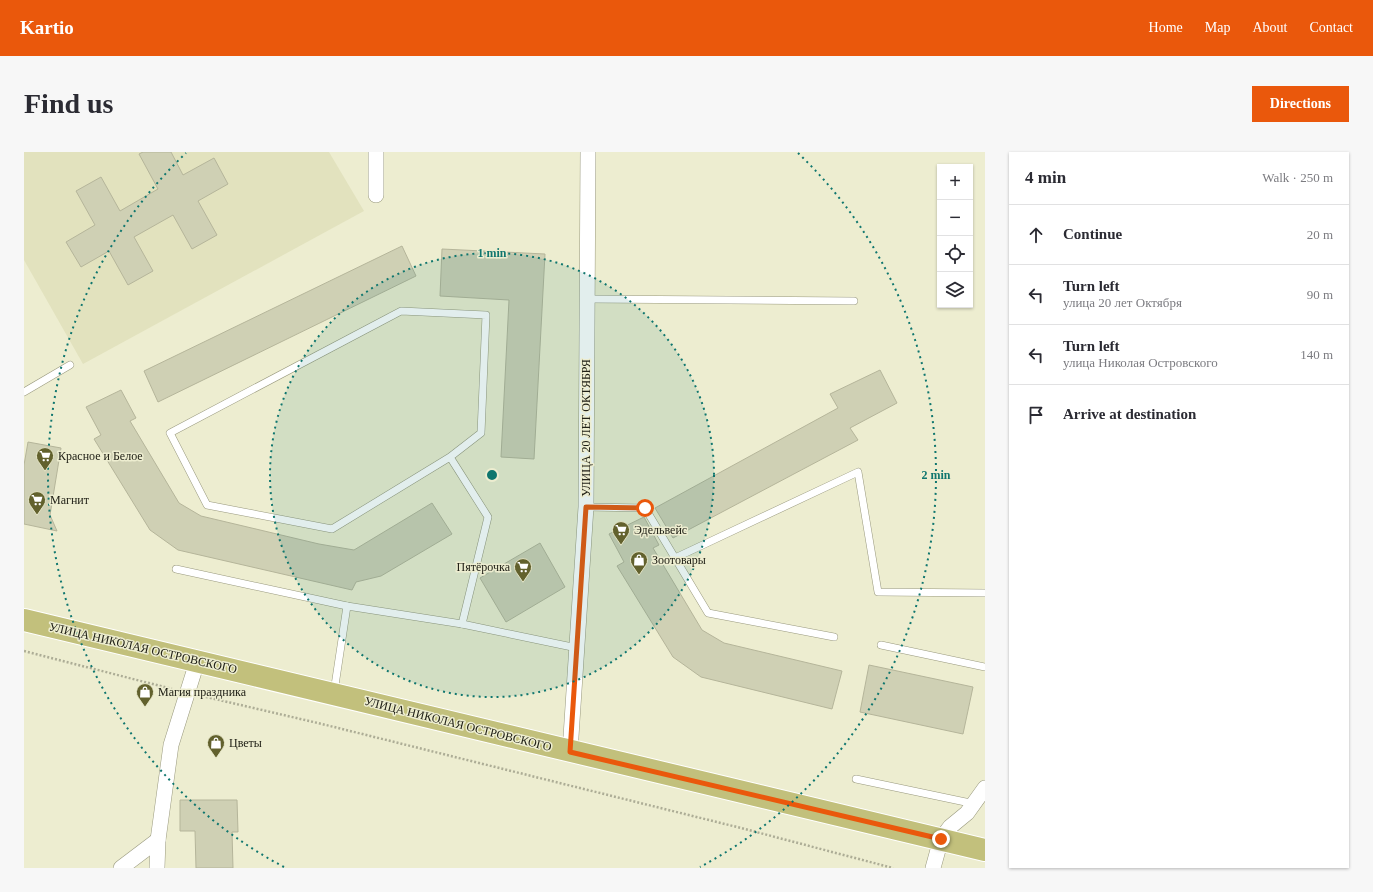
<!DOCTYPE html>
<meta charset="utf-8">
<style>
:root{--surface:#fff;--page:#f7f7f7;--text:#2b2b33;--muted:#7c7c81;--line:#e1e1e2;--accent:#ea580c}
body{margin:0;font-family:Georgia,serif;background:var(--page);color:var(--text)}
.controls{position:absolute;right:12px;top:12px;display:grid;overflow:hidden;border-radius:0px;box-shadow:0 1px 3px #0004}
.controls button{width:36px;height:36px;display:grid;place-items:center;padding:0;border:0;border-bottom:1px solid var(--line);background:var(--surface);color:var(--text);font:20px sans-serif}
.stop{position:absolute;width:12px;height:12px;margin:-9px;border:3px solid #ea580c;border-radius:50%;background:#fff}
.stop.end{background:#ea580c;border-color:#fff;box-shadow:0 1px 4px #0008}
.list{margin:0;padding:0;list-style:none}
h2{display:flex;justify-content:space-between;align-items:center;height:52px;margin:0;padding:0 16px;font-size:17px}
h2 small{font-size:13px;font-weight:400;color:var(--muted)}
.list li{display:grid;grid-template-columns:26px 1fr auto;gap:12px;align-items:center;box-sizing:border-box;height:60px;padding:0 16px;border-top:1px solid var(--line)}
.list b{display:block;font-size:15px;white-space:nowrap}
.list p{margin:0;font-size:13px;white-space:nowrap;color:var(--muted)}
.list em{font-size:13px;font-style:normal;color:var(--muted)}
.icon{flex:none;width:22px;height:22px;fill:none;stroke:currentColor;stroke-width:2;stroke-linecap:round;stroke-linejoin:round}
.map{position:relative;flex:none;width:961px;height:716px;overflow:hidden;border-radius:0px}
header{display:flex;align-items:center;gap:24px;box-sizing:border-box;height:56px;padding:0 20px;background:var(--accent);color:#fff}
header strong{font-size:19px}
nav{display:flex;gap:22px;margin-inline-start:auto;font-size:14px}
.intro{display:flex;align-items:center;justify-content:space-between;box-sizing:border-box;height:96px;padding:0 24px}
h1{margin:0;font-size:28px}
.button{padding:10px 18px;border-radius:0px;background:var(--accent);color:#fff;font-size:14px;font-weight:700}
main{display:flex;gap:24px;padding:0 24px}
aside{flex:1;background:var(--surface);border-radius:0px;box-shadow:0 1px 3px #0004}
.map>svg:first-child{display:block}
.built{fill:#e2e2be}
.building{fill:#cfd0b4;stroke:#b5b59a}
.lines{fill:none;stroke-linecap:round;stroke-linejoin:round}
.service-casing{stroke:#99997e;stroke-width:8}
.minor-casing{stroke:#99997e;stroke-width:16}
.primary-casing{stroke:#fff;stroke-width:24}
.path{stroke:#adad96;stroke-width:2.5;stroke-dasharray:2 2;stroke-linecap:butt}
.service{stroke:#fff;stroke-width:7}
.minor{stroke:#fff;stroke-width:15}
.primary{stroke:#c2c07c;stroke-width:22}
.route{stroke:#ea580c;stroke-width:5}
.ring{fill:none;stroke:#0f766e;stroke-width:2;stroke-dasharray:2 4}
.labels{text-anchor:middle;dominant-baseline:central;stroke-width:3;stroke-linejoin:round;paint-order:stroke}
.street-label{font-size:12px;fill:#212117;stroke:#ededd0}
.poi-label{font-size:12px;fill:#212117;stroke:#ededd0;text-anchor:start}
.centre{fill:#0f766e;stroke:#ededd0;stroke-width:2}
.ring-label{font-size:12px;text-anchor:middle;font-weight:bold;fill:#0f766e;stroke:#ededd0;stroke-width:3;stroke-linejoin:round;paint-order:stroke}
</style>
<header>
<strong>Kartio</strong>
<nav><a>Home</a><a>Map</a><a>About</a><a>Contact</a></nav>
</header>
<div class="intro"><h1>Find us</h1><a class="button">Directions</a></div>
<main>
<div class="map">
<svg width="961" height="716" viewBox="0 0 961 716">
<rect width="100%" height="100%" fill="#ededd0"/>
<!-- built -->
<polygon class="built" points="0,0 305,0 340,59 59,212 0,108"/>
<!-- building -->
<g class="building">
<polygon points="119,0 147,0 159,23 190,6 204,32 174,49 193,83 168,97 149,63 110,85 129,119 104,133 85,99 57,115 42,90 71,73 52,39 77,25 96,59 134,37 115,2"/>
<polygon points="378,94 392,124 134,250 120,219"/>
<polygon points="418,97 521,102 510,307 477,305 485,148 416,144"/>
<polygon points="856,218 873,251 826,276 834,288 649,386 631,356 814,256 806,242"/>
<polygon points="97,238 112,266 106,269 155,351 177,364 295,392 330,398 408,351 428,382 357,424 332,430 328,438 154,398 126,378 70,287 77,283 62,255"/>
<polygon points="4,290 37,296 26,363 33,379 0,372 0,313"/>
<polygon points="620,365 635,393 629,396 678,478 700,491 818,519 808,557 677,525 649,505 593,414 600,410 585,382"/>
<polygon points="516,391 541,435 482,470 456,426"/>
<polygon points="845,513 949,535 939,582 836,560"/>
<polygon points="156,648 213,648 214,680 208,680 209,716 172,716 171,679 156,679"/>
</g>
<g class="lines">
<!-- service casing -->
<g class="service-casing">
<g id="service">
<polyline points="563,147 830,149"/>
<polyline points="0,240 46,213"/>
<polyline points="426,305 308,377 183,353 146,281 377,159 462,163 457,281 426,305 464,365 438,472 553,496"/>
<polyline points="562,355 621,356 684,461 810,485"/>
<polyline points="651,406 834,320 854,440 961,441"/>
<polyline points="152,417 323,454"/>
<polyline points="857,493 961,515"/>
<polyline points="310,540 323,454 438,472"/>
<polyline points="832,627 951,652"/>
</g>
</g>
<!-- minor casing -->
<g class="minor-casing">
<g id="minor">
<polyline points="352,0 352,43"/>
<polyline points="546,600 562,355 564,0"/>
<polyline points="97,716 134,688"/>
<polyline points="133,716 134,688 147,593 173,510"/>
<polyline points="909,716 917,687 926,675 943,661 961,636"/>
</g>
</g>
<!-- primary casing -->
<g class="primary-casing">
<polyline id="primary" points="0,468 961,698"/>
</g>
<!-- path -->
<g class="path">
<polyline points="0,499 148,537"/>
<polyline points="178,544 298,572 717,676 869,716"/>
</g>
<!-- service -->
<use href="#service" class="service"/>
<!-- minor -->
<use href="#minor" class="minor"/>
<!-- primary -->
<use href="#primary" class="primary"/>
</g>
<g class="lines">
<!-- route -->
<polyline class="route" points="621,356 562,355 546,600 917,687"/>
</g>
<!-- distance rings -->
<circle cx="468" cy="323" r="222" fill="#0f766e" fill-opacity=".12"/>
<g class="ring">
<circle cx="468" cy="323" r="222"/>
<path d="M260 715A444 444 0 0 1 162 1M774 1A444 444 0 0 1 676 715"/>
</g>
<!-- icons -->
<defs>
<g id="supermarket-pin" transform="scale(0.9)"><path d="M0 17L-7.5 6A9.5 9.5 0 1 1 7.5 6Z" fill="#62612d" stroke="#ededd0"/><path d="M-6-5.5h2.5l.6 2H6L4.5 2H-2.5L-4.4-4H-6ZM-1.5 3.2a1.3 1.3 0 1 0 .1 0ZM3 3.2a1.3 1.3 0 1 0 .1 0Z" fill="#fff"/></g>
<g id="shop-pin" transform="scale(0.9)"><path d="M0 17L-7.5 6A9.5 9.5 0 1 1 7.5 6Z" fill="#62612d" stroke="#ededd0"/><path d="M-5-2.5h2.3a2.7 3.5 0 0 1 5.4 0H5L5.5 6h-11ZM-1.5-2.5h3a1.5 2.3 0 0 0-3 0Z" fill="#fff"/></g>
</defs>
<g fill-rule="evenodd">
<use href="#supermarket-pin" x="21" y="304"/>
<use href="#supermarket-pin" x="13" y="348"/>
<use href="#supermarket-pin" x="597" y="378"/>
<use href="#shop-pin" x="615" y="408"/>
<use href="#supermarket-pin" x="499" y="415"/>
<use href="#shop-pin" x="121" y="540"/>
<use href="#shop-pin" x="192" y="591"/>
</g>
<g class="labels">
<!-- street labels -->
<g class="street-label">
<text transform="translate(562 276) rotate(-90)">УЛИЦА 20 ЛЕТ ОКТЯБРЯ</text>
<text transform="translate(119 496) rotate(13)">УЛИЦА НИКОЛАЯ ОСТРОВСКОГО</text>
<text transform="translate(434 572) rotate(14)">УЛИЦА НИКОЛАЯ ОСТРОВСКОГО</text>
</g>
<!-- poi labels -->
<g class="poi-label">
<text x="34" y="304">Красное и Белое</text>
<text x="26" y="348">Магнит</text>
<text x="610" y="378">Эдельвейс</text>
<text x="628" y="408">Зоотовары</text>
<text x="486" y="415" text-anchor="end">Пятёрочка</text>
<text x="134" y="540">Магия праздника</text>
<text x="205" y="591">Цветы</text>
</g>
</g>
<circle cx="468" cy="323" r="6" class="centre"/>
<g class="ring-label">
<text x="468" y="105">1 min</text>
<text x="912" y="327">2 min</text>
</g>
</svg>
<div class="controls">
<button>+</button>
<button>−</button>
<button><svg class="icon" aria-label="locate" viewBox="0 0 24 24"><circle cx="12" cy="12" r="6"/><path d="M12 2v4M12 18v4M2 12h4M18 12h4"/></svg></button>
<button><svg class="icon" aria-label="layers" viewBox="0 0 24 24"><path d="M12 4l9 5-9 5-9-5zM3 14l9 5 9-5"/></svg></button>
</div>
<div class="stop" style="left:621px;top:356px"></div>
<div class="stop end" style="left:917px;top:687px"></div>
</div>
<aside>
<h2>4 min<small>Walk · 250 m</small></h2>
<ul class="list">
<li><svg class="icon" aria-label="ahead" viewBox="0 0 24 24"><path d="M12 20V5M6 11l6-6 6 6"/></svg><div><b>Continue</b></div><em>20 m</em></li>
<li><svg class="icon" aria-label="left" viewBox="0 0 24 24"><path d="M17 20v-9H6M10 6l-5 5 5 5"/></svg><div><b>Turn left</b><p>улица 20 лет Октября</p></div><em>90 m</em></li>
<li><svg class="icon" aria-label="left" viewBox="0 0 24 24"><path d="M17 20v-9H6M10 6l-5 5 5 5"/></svg><div><b>Turn left</b><p>улица Николая Островского</p></div><em>140 m</em></li>
<li><svg class="icon" aria-label="arrive" viewBox="0 0 24 24"><path d="M6 21V4h12l-3 4 3 4H6"/></svg><div><b>Arrive at destination</b></div></li>
</ul>
</aside>
</main>
